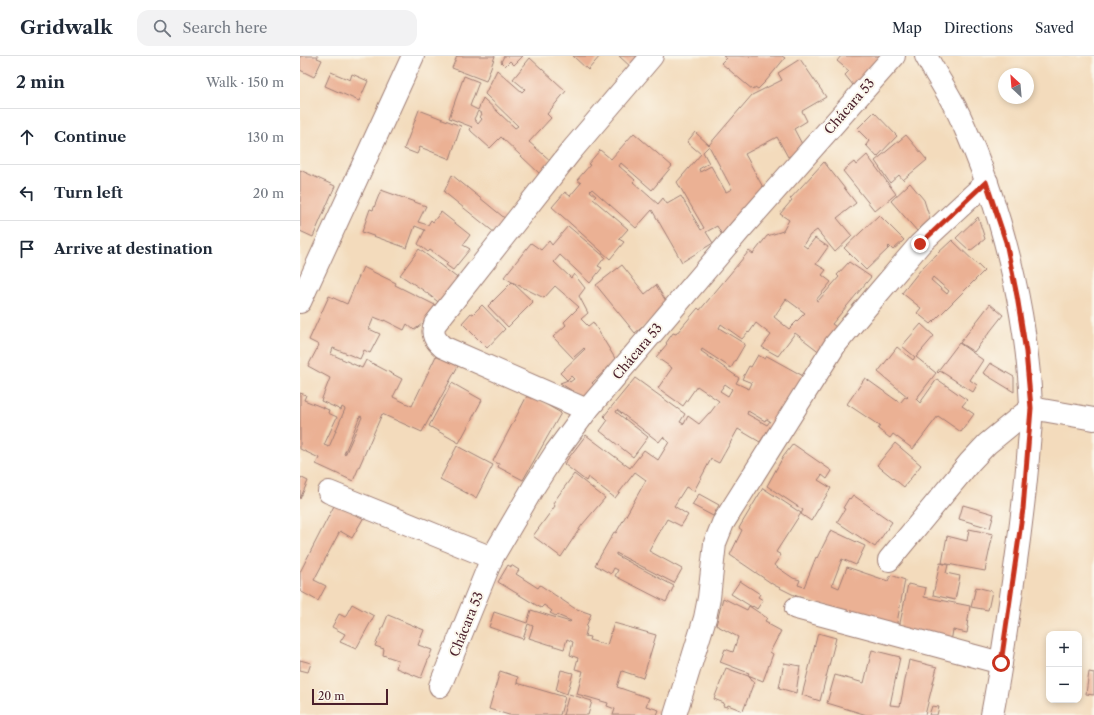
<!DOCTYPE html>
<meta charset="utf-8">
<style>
:root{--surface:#fff;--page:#f2f2f3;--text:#1f2937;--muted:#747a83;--line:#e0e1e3}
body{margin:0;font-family:"Libre Caslon Text",serif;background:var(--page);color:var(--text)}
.controls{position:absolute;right:12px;bottom:12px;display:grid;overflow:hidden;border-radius:8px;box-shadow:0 2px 6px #0003}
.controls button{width:36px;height:36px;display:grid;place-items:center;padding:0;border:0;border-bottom:1px solid var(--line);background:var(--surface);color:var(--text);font:20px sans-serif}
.compass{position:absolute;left:698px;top:12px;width:36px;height:36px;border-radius:50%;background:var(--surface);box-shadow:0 2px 6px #0003;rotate:334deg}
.scale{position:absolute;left:12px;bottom:10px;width:76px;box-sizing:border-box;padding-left:4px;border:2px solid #4a1f2b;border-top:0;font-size:11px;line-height:14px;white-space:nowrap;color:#4a1f2b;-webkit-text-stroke:3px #fbf7ec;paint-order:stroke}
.stop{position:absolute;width:12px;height:12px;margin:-9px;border:3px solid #c8321e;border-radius:50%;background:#fff}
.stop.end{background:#c8321e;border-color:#fff;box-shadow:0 1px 4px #0008}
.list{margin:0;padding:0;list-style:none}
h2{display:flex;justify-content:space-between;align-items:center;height:52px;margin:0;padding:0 16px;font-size:17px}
h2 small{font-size:13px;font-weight:400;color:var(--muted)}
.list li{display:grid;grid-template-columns:26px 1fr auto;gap:12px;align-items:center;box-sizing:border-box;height:56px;padding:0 16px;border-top:1px solid var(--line)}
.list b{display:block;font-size:15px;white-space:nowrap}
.list em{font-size:13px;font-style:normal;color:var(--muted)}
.icon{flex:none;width:22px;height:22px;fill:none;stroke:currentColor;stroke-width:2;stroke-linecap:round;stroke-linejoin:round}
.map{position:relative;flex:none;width:794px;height:659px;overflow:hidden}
header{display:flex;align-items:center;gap:24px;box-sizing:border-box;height:56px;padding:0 20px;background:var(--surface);border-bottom:1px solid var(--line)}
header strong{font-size:19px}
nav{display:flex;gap:22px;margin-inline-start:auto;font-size:14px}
.search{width:280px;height:36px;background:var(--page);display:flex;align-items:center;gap:10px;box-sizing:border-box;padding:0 14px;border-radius:12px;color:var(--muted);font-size:15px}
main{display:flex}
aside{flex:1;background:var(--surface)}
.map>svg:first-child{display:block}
.building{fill:#ebb194;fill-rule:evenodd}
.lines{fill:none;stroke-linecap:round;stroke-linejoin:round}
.minor-casing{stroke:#9e7d74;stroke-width:24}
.minor{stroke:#fff;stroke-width:22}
.route{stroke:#c8321e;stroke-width:5}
.labels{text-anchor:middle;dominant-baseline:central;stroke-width:4;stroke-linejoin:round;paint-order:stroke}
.street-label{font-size:13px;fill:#4a1f2b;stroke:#fbf7ec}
</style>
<header>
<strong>Gridwalk</strong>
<div class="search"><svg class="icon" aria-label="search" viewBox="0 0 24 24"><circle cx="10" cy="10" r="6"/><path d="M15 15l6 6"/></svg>Search here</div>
<nav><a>Map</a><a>Directions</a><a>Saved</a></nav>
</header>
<main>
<aside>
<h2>2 min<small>Walk · 150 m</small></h2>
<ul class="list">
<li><svg class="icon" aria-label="ahead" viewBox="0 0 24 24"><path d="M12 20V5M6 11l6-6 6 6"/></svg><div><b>Continue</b></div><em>130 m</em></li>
<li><svg class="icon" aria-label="left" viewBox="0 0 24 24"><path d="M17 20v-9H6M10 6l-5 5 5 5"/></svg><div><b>Turn left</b></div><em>20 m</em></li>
<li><svg class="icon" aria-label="arrive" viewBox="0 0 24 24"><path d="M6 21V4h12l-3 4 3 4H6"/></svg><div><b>Arrive at destination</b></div></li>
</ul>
</aside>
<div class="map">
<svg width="794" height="659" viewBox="0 0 794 659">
<rect width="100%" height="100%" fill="#fbf7ec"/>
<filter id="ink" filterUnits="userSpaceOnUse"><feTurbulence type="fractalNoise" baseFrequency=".025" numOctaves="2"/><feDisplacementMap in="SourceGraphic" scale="8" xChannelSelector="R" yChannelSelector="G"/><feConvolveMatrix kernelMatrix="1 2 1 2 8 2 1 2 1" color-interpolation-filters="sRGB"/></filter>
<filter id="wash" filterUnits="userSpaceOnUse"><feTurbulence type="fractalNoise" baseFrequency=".012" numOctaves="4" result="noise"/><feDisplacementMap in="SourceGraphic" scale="16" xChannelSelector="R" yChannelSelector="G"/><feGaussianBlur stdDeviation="0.9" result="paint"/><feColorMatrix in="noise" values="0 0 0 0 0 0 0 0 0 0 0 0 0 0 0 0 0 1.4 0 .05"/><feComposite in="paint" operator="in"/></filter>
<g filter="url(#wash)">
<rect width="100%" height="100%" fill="#f3dbbc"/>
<g id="blocks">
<!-- building -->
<g class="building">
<polygon points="0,0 18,0 17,2 22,4 14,21 0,14"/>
<polygon points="157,0 195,0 186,25 152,12"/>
<polygon points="204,0 223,0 214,9 210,5 205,10 201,6"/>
<polygon points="273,0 300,0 288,14"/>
<polygon points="319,0 343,0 332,12"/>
<polygon points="423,0 482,0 485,2 466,25 458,33 455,31 453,34 421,7 426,2"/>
<polygon points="541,0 587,0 557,34 545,19 549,15 537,5"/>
<path d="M230,2L266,35L247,58L251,62L229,86L251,105L240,118L201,81L190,92L171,75L170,73L172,71L149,62L164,20L179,26L170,50L178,54L183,42L215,72L218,70L185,38L197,14L222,36L225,33L213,23ZM178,55L182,58L180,61L182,63L178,68L174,63Z"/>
<path d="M500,3L526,41L502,55L507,65L494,73L504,92L488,101L477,81L445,98L465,135L423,181L417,170L406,176L413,187L382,206L352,154L336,172L292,133L290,135L296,140L293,143L328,173L319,183L324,186L310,203L252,151L265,136L270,140L281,127L277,124L290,109L288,108L300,94L311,103L334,77L372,110L352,134L321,107L319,110L335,124L333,126L358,148L363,142L367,148L381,140L401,174L404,172L377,126L401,98L387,86L395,76L409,89L452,39L482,24L478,17ZM409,90L432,133L426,136L411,110L400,116L399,113L409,107L403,96Z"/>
<polygon points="31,16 50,24 52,18 68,25 59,45 25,30"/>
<polygon points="119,54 161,70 150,103 120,91 117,98 104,93"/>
<polygon points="574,56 597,80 577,101 566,89 569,85 557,73"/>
<polygon points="606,79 627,104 603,124 599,119 590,127 575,105"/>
<polygon points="567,99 596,138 575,155 543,115 554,106 556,109"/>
<path d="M524,106L556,147L537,162L552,180L535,196L517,174L510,179L503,189L507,192L515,182L528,191L516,208L526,214L522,219L531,226L516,244L518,245L539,221L537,219L549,206L571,221L532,268L539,273L521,297L495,277L478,300L462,291L471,279L456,267L449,277L448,276L442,283L421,268L419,272L445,288L431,312L402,293L401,295L439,322L436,327L449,333L452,327L442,323L449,310L451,311L458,299L465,303L467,300L505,321L473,373L470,371L460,386L438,373L419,407L411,403L394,435L386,431L374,450L388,459L381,470L367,463L349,495L382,513L374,527L316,497V499L374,530L366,546L315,520L318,514L314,512L311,518L295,509L314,476L316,477L346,424L335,416L315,442L288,421L286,425L264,408L286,379L330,412L344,394L358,404L369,386L363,381L359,386L317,354L316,356L348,381L333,401L300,375L308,364L304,360L335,322L385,358L380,366L384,368L388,360L399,368L409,357H410L419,345L397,330L383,350L358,332L372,312L356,301L367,288L366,287L373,277L376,278L398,252L400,254L449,195L453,198L467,180L483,175L489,164L480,158L492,144L490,143ZM486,243L505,257L489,273L474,261ZM425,328L432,333L428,340L420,335ZM448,355L465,365L466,363L470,365L467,369L447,358Z"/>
<polygon points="0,114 35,130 13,181 0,175"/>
<polygon points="152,119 207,164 200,181 144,136"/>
<polygon points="610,127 624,144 630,163 617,175 591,145"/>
<polygon points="81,134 126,150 118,166 128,169 131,164 133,166 141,156 170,179 163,189 170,193 153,214 146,209 148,207 130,194 128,196 118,188 125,174 115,170 107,192 62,176 70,153 73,154"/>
<polygon points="579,159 604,184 593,194 589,190 588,191 589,192 566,214 544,192"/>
<polygon points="678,161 685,183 670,195 656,182"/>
<polygon points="268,170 305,201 298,210 302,212 290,227 260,199 254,206 271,222 274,218 285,232 279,240 288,257 281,263 288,270 293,266 316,304 292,327 297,332 286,344 260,327 268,324 270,326 274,323 271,320 267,324 260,317 285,293 284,292 273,302 253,281 266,269 264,266 279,251 255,230 244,242 212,226 233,246 208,271 188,250 212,226 204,221 231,187 241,194 249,185 252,189"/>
<path d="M652,184L684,215L631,268L617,257L621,252L602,237L622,212ZM633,221L649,235L647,238L631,224Z"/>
<polygon points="119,193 164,227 142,249 123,234 100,219"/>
<polygon points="322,209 345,238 356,229 369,250 335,277 296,229"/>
<path d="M63,211L96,227L95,229L137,250L130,262L114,274L107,268L104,274L84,264V265L74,261L69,273L80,278L70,297L64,294L60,303L33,292L31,298L62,312L66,304L102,323L93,341L112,350L136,300L158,310L122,376L82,358L53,425L16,408L19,402L0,393V337L6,339L4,344L29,354L28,357L37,361L24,389L29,391L45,353L42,351L41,354L21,345L30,322L8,310L19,289L9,284L29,240L47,248ZM60,360L62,361L45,399L44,398Z"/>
<polygon points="690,248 703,259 674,296 660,287"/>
<polygon points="182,249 205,273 187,292 162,267 171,257 173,258"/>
<polygon points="621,268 634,280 616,301 636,317 616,343 620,347 637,323 667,344 662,350 674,358 661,376 638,360 613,393 593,378 590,382 578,373 580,370 547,348 565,322 600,347 605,341 607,342 608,341 578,316 597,291 613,304 615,301 602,290"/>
<polygon points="659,287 683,304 670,324 677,329 673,336 645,318 640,315 638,317 637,316"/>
<polygon points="690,307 714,321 714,336 683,317"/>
<polygon points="152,327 182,344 159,387 129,370"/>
<polygon points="228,338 261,357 223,424 198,411 199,408 193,405"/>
<polygon points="595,387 621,409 604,431 577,409"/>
<polygon points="493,388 532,415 527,423 522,419 518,424 531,432 511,465 501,458 503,454 467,430 483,401"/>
<polygon points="157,390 193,409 176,442 140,423"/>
<polygon points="274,418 305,442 282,469 261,501 233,480 255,450 253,447"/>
<polygon points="0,421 8,425 0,443"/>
<polygon points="463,432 501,457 476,496 481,499 474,509 493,522 500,524 498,529 504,531 516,501 517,502 531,474 565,490 556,509 542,503 532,529 539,532 547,511 588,525 591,519 605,524 595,577 525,548 524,550 494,539 474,529 430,499 442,474 439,472"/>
<polygon points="399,438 419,449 413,460 392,449"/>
<polygon points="553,439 592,466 575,491 537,466 545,453 543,452 549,442 550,443"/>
<polygon points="35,448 64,461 52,482 40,475 14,524 26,530 18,545 0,535 0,516"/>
<polygon points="663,449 694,458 690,472 659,463"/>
<polygon points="669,473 693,478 685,515 642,507 647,480 667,485"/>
<polygon points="640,507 648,509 646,517 660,520 655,544 633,539"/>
<polygon points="208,509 211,511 211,509 219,514 216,518 238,532 240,529 274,552 291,558 286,571 287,572 285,580 290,581 289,584 307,589 314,567 356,579 343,622 322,615 317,631 349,642 346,650 359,654 357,659 313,659 315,653 307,650 308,647 277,638 283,615 275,613 278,602 270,599 273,586 267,583 264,593 229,582 233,570 228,568 223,583 189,571 194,556 227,567 231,554 270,566 271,565 257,559 256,560 250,557 252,555 244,549 241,552 198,526"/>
<polygon points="440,525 460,538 458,541 463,544 457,553 453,550 452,551 431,538"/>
<polygon points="608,528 626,532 624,541 670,550 667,570 668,571 667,577 653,574 651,586 598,577"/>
<polygon points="676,531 692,535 688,554 671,551"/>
<polygon points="423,542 447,554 449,550 467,562 465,565 469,567 468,568 481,575 470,596 473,598 463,625 448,619 449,617 420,606 425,593 433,596 438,581 416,569"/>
<polygon points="52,548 74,560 56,593 40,586 45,578 32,571 39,558 45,561"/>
<polygon points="88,559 124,574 118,589 132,594 121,622 96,612 98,604 83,599 84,593 75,590"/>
<polygon points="518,577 536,582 520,645 502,639"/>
<polygon points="572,594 600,601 590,649 600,650 609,604 637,611 625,659 567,659 527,647 535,619 564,627"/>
<polygon points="0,604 11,607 8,616 0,614"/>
<polygon points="484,607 500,610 496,637 479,632"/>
<polygon points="426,612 451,621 450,624 454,626 443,655 428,649 427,651 423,650 424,647 414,643"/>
<polygon points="261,614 273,617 267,638 256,634"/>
<polygon points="200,615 218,621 217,627 265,641 260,659 209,659 189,653"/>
<polygon points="789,616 794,617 794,639 786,638"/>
<polygon points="269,638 292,645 288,659 263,659"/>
<polygon points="632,650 639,651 637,659 629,659"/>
</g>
</g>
</g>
<g filter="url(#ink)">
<use href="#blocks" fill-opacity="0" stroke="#9e7d74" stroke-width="1"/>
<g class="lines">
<!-- minor casing -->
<g class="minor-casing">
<g id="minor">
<path d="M626,0C637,21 651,41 661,63C701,150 727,254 731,350C732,363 730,376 729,388C727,420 723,451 719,483C711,542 703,601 692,659"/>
<polyline points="0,246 113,0"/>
<path d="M287,354L143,291C135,284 131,278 135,268L272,94L352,0"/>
<polyline points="29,436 192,502"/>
<polyline points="589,504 670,406 687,388 731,352 794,363"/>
<polyline points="496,552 701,607"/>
<polyline points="140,630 192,502 233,432 256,396 287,354 440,174 594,0"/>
<polyline points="375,659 405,562 409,542 415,487 423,467 535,289 574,242 620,188 687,126"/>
</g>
</g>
<!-- minor -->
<use href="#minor" class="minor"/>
</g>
</g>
<g class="lines" filter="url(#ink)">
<!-- route -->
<polyline class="route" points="620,188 686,126 706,186 717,240 726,296 731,352 723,453 701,607"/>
</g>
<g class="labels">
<!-- street labels -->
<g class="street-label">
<text transform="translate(549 50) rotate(-49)">Chácara 53</text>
<text transform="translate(337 295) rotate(-50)">Chácara 53</text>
<text transform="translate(166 568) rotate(-68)">Chácara 53</text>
</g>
</g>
</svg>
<div class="controls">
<button>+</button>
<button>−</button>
</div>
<svg class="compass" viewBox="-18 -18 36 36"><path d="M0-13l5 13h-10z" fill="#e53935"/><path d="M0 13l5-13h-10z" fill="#747a83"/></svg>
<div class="scale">20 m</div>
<div class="stop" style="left:701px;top:607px"></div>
<div class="stop end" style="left:620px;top:188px"></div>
</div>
</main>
